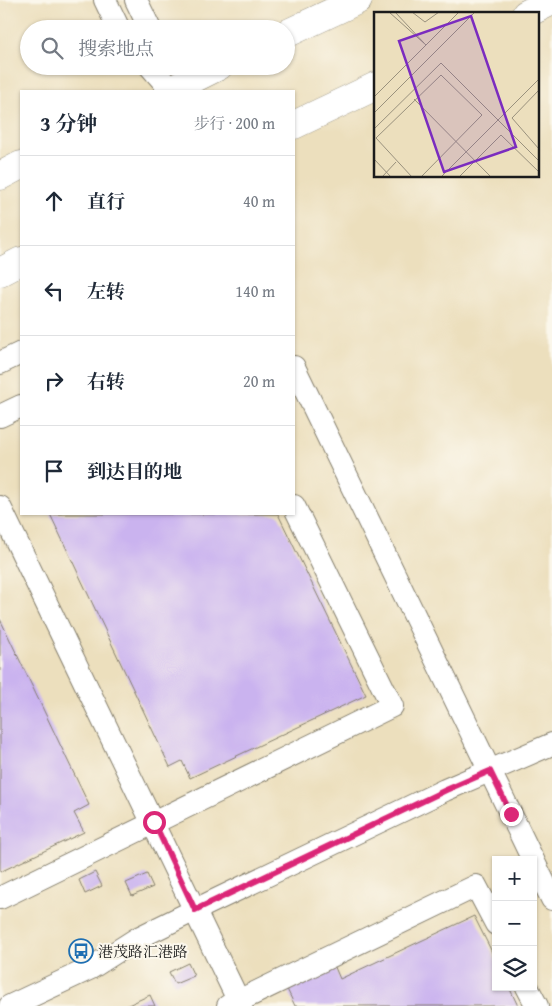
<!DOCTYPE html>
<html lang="zh">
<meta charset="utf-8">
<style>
:root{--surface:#fff;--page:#f6f6f7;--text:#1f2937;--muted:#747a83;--line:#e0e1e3}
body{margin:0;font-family:"Gentium Book Plus","Noto Serif SC",serif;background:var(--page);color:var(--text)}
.controls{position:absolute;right:15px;bottom:15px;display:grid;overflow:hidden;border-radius:0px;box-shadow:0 1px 4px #0004}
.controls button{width:45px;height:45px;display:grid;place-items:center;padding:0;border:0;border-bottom:1px solid var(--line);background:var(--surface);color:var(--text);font:25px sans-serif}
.stop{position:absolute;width:15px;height:15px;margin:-11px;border:4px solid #db2777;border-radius:50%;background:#fff}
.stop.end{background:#db2777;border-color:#fff;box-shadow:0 1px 5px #0008}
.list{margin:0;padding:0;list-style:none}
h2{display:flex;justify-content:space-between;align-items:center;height:65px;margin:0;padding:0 20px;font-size:21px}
h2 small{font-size:16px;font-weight:400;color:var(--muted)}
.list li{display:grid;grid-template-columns:32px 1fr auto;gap:15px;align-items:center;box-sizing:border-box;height:90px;padding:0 20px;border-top:1px solid var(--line)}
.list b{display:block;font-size:19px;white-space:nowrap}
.list em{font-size:16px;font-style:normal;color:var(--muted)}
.icon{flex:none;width:28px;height:28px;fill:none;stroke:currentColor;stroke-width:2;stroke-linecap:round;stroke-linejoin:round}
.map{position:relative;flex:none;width:552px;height:1006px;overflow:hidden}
.search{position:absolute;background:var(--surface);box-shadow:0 1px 4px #0004;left:20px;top:20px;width:275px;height:55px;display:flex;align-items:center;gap:12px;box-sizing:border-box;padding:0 18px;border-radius:28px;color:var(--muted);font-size:19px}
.panel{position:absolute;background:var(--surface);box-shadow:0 1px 4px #0004;left:20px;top:90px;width:275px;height:425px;border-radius:0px}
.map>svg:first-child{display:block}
.building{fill:#cab3ef}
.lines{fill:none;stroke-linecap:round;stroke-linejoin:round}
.minor-casing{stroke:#847e6c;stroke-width:24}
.major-casing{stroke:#847e6c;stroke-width:29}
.minor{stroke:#fff;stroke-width:22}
.major{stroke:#fff;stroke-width:28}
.route{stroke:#db2777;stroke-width:6}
.labels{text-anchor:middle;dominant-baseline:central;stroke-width:4;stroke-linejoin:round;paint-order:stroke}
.poi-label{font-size:15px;fill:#1c1c1c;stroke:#fbf7ec;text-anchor:start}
.inset-road{fill:none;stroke:#99917d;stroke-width:1}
.view{fill:#7b2cbf;fill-opacity:0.15;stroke:#7b2cbf;stroke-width:2.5}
.inset-edge{fill:none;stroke:#1c1c1c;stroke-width:2.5}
</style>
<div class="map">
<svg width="552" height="1006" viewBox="0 0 552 1006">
<rect width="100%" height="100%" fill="#fbf7ec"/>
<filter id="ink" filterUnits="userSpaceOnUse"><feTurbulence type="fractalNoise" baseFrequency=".02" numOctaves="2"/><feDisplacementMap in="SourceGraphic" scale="10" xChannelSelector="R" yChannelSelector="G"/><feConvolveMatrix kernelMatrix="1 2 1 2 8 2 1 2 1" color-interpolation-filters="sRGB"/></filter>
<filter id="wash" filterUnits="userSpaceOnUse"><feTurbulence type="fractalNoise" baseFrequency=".0096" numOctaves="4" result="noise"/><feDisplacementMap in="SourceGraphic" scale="20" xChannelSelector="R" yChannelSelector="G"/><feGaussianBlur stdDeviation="1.12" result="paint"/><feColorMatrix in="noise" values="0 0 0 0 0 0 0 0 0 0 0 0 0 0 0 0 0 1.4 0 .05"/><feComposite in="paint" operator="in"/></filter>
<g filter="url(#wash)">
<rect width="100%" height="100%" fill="#ecdfbd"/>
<g id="blocks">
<!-- building -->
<g class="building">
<polygon points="50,514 278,514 366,695 190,778 182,761 170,767"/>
<polygon points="0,619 89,805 74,813 84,832 0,872"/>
<polygon points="95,872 102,886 85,894 79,880"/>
<polygon points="147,874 153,887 132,896 126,883"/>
<polygon points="474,916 496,960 496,987 509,987 518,1006 295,1006 287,989 334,965 340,979"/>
<polygon points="188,963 194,976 175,984 169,972"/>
<polygon points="150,995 155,1006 126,1006"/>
</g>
</g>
</g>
<g filter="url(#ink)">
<use href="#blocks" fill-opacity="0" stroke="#847e6c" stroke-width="1"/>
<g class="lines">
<!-- minor casing -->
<g class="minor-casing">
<g id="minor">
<polyline points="105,0 119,29"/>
<polyline points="136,0 150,29"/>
<polyline points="150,66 171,90"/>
<polyline points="0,363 21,353"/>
<polyline points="294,367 533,860"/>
<polyline points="0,416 21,406"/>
<polyline points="0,507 241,1006"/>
<polyline points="533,860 552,899"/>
<polyline points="0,898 392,706 294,506"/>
<polyline points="527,987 537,1006"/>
<polyline points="10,1006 91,968 138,938 195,910 445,790 552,744"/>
<polyline points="228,1006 476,886 496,924"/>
</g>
</g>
<!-- major casing -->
<g class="major-casing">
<g id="major">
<polyline points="526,14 552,1"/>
<polyline points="286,34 358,0"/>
<polyline points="169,91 219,66"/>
<polyline points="294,125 376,86"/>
<polyline points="0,176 21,165"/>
<polyline points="0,272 21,261"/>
</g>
</g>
<!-- minor -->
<use href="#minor" class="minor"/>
<!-- major -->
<use href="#major" class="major"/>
</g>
</g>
<g class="lines" filter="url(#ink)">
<!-- route -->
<polyline class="route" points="154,822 195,910 446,790 490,771 511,814"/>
</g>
<!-- icons -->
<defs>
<g id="bus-ring" transform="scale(1.25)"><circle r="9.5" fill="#fbf7ec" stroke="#1f6fb2" stroke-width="1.5"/><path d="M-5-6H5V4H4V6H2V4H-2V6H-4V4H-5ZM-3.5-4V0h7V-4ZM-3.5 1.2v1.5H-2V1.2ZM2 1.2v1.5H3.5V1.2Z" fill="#1f6fb2"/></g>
</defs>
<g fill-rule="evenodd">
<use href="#bus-ring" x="81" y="951"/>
</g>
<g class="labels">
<!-- poi labels -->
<g class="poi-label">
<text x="98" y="951">港茂路汇港路</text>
</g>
</g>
<!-- overview -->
<g transform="translate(374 12)">
<rect width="165" height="165" fill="#ecdfbd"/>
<path class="inset-road" d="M15,0L52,33M21,0L50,31M38,0L51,10L65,0M165,78L138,106L165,137M0,85L85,0M40,87L117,165M0,101L101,0M0,117L67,51L165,149M0,147L17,165M8,165L22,150M38,165L2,126L67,63L108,103L47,165M67,165L165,67M85,165L127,123L165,160"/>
<path class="view" d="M97,4L142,135L70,160L25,29Z"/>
<rect width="165" height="165" class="inset-edge"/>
</g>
</svg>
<div class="controls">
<button>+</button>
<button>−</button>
<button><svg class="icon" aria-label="layers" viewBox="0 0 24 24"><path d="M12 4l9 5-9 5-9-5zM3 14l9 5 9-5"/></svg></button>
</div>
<div class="stop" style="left:154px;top:822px"></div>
<div class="stop end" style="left:511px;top:814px"></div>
<div class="search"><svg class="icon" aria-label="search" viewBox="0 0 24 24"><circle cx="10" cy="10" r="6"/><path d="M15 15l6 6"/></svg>搜索地点</div>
<section class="panel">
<h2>3 分钟<small>步行 · 200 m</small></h2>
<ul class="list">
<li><svg class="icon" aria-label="ahead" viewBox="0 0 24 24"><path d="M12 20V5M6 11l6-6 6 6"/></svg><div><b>直行</b></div><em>40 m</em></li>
<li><svg class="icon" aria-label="left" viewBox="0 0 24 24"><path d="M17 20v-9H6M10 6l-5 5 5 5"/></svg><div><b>左转</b></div><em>140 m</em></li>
<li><svg class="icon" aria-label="right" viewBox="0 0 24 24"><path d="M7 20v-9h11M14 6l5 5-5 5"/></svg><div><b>右转</b></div><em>20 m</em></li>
<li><svg class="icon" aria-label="arrive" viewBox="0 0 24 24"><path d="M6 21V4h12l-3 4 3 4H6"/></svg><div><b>到达目的地</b></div></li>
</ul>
</section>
</div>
